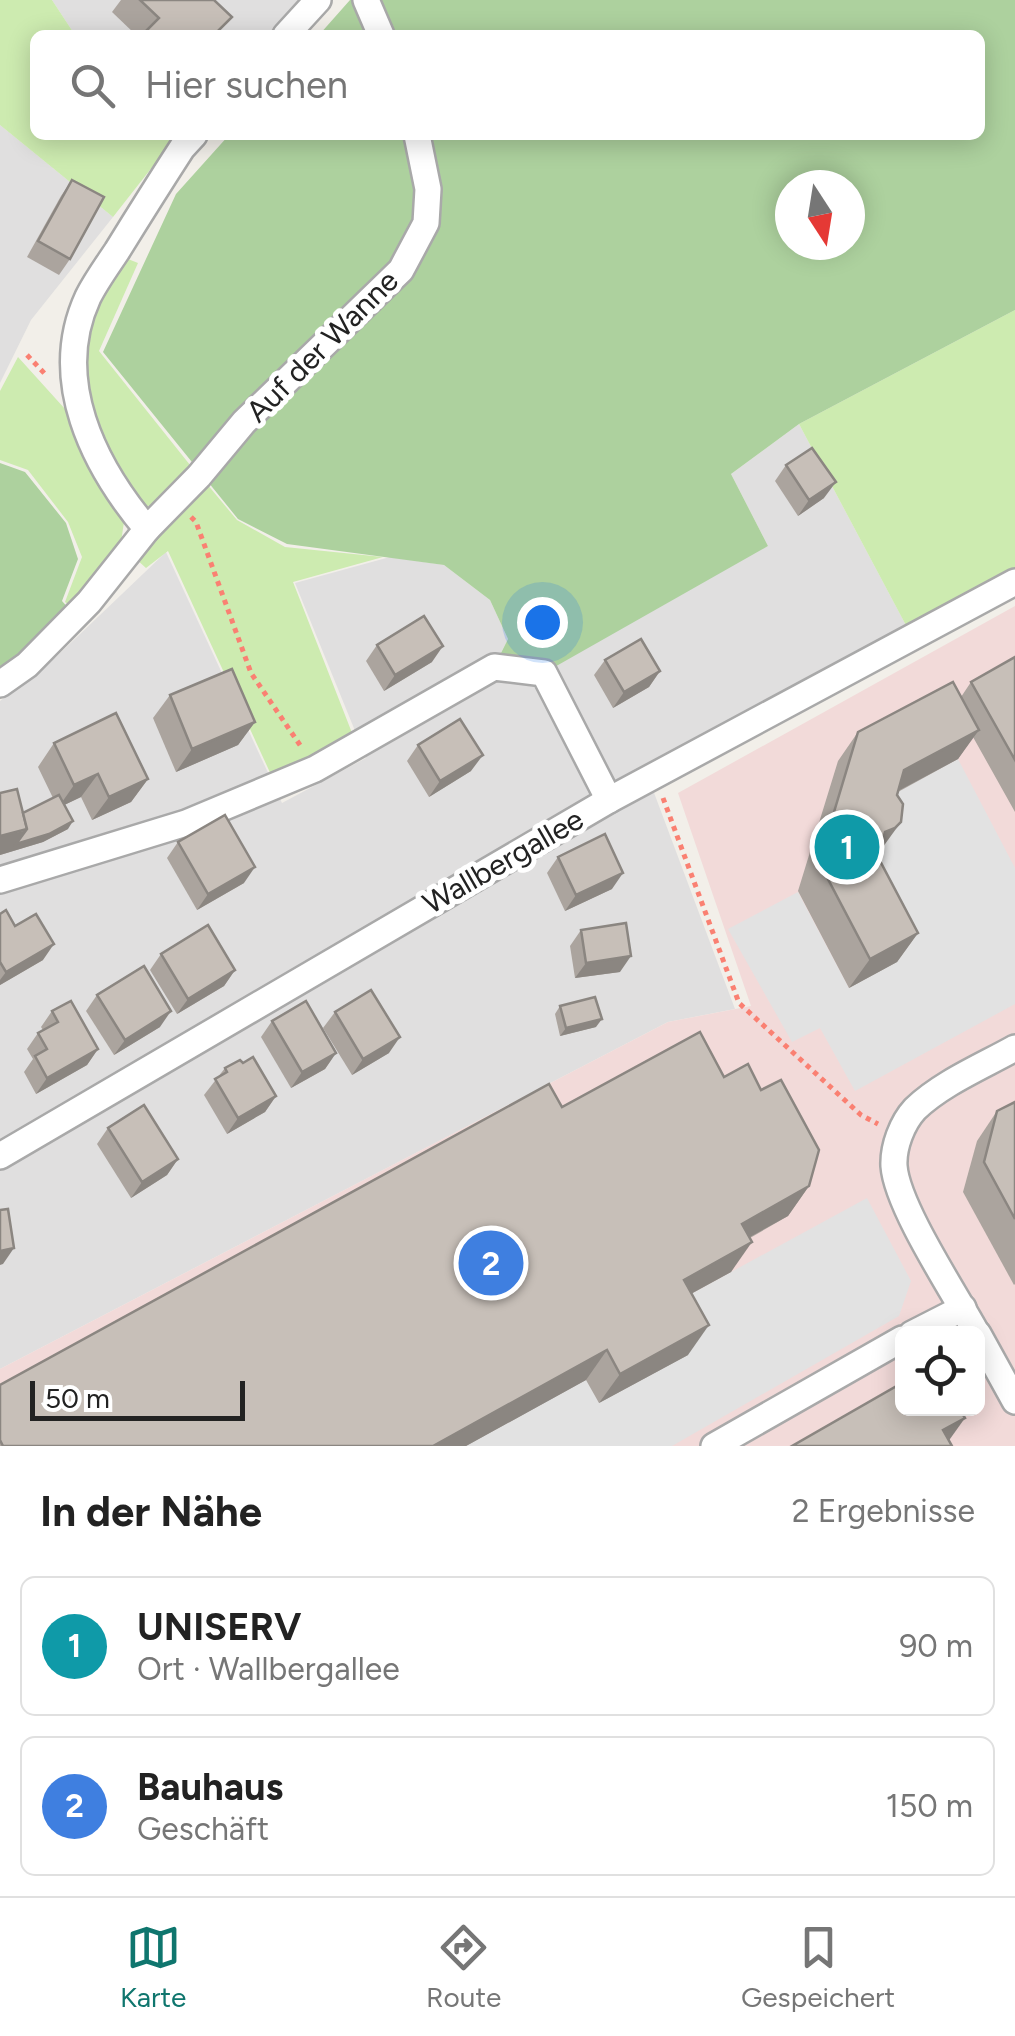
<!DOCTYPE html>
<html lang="de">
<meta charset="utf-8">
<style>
:root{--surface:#fff;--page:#f6f6f6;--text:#222;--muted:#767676;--line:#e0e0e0;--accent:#0f766e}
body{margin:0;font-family:Figtree,sans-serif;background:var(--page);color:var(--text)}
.controls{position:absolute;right:30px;bottom:30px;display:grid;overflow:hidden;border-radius:15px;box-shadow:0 5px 25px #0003}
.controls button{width:90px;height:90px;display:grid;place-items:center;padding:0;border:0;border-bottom:2px solid var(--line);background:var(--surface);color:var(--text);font:50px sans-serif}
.compass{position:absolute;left:775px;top:170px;width:90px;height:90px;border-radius:50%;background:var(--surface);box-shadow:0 5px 25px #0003;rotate:168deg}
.scale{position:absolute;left:30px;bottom:25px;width:215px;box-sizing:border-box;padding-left:10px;border:5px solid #222;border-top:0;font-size:28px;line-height:35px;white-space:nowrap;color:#222;-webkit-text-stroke:8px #fff;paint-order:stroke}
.you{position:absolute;left:542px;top:622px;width:35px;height:35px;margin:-25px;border:8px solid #fff;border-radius:50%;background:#1a73e8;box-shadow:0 0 0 15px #1a73e833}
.badge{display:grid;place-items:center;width:65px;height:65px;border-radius:50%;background:var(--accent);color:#fff;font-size:32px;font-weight:700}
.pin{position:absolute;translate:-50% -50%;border:5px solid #fff;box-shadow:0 2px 10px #0006}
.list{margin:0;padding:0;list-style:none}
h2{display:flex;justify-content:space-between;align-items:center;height:130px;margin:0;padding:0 40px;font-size:42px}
h2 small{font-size:32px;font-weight:400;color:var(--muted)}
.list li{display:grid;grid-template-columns:65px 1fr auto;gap:30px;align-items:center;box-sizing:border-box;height:140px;margin:0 20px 20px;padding:0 20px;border:2px solid var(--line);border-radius:15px}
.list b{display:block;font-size:38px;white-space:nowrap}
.list p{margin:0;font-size:32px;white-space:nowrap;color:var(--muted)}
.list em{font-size:32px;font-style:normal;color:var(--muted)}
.icon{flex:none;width:55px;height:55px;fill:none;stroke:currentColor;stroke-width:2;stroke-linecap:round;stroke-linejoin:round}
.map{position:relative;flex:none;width:1015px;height:1446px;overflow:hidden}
.search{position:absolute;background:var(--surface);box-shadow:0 5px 25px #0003;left:30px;right:30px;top:30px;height:110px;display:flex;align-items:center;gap:25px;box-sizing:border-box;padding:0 35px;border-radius:15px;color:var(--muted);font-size:38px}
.sheet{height:450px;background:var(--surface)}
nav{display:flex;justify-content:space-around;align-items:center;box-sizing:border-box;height:140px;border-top:2px solid var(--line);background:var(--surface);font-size:28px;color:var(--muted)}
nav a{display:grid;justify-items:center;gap:5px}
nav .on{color:var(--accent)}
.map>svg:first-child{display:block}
.residential{fill:#e0dfdf}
.commercial{fill:#f2dad9;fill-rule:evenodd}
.grass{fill:#cdebb0}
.forest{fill:#add19e;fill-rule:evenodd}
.parking{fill:#e2e2e2}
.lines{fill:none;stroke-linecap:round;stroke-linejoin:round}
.minor-casing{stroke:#a9a9a9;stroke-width:30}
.path{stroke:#fa8072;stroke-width:5;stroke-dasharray:5 5;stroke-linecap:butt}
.minor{stroke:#fff;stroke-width:25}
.wall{fill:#aba49e}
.shaded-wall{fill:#8b8681}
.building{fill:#c7bfb8;stroke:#8b8681;stroke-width:2.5}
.labels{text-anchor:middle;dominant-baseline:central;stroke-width:10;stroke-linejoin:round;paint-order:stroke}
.street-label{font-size:30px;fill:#222;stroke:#fff}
</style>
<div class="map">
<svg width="1015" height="1446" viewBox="0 0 1015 1446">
<rect width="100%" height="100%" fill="#f2efe9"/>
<!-- residential -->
<g class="residential">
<polygon points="52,0 304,0 271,35 75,35"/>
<polygon points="0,125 113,217 31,320 0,383"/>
<polygon points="799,424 909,631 647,774 735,1009 668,1022 0,1369 0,701 56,657 166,552 282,803 366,758 295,583 390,557 444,565 490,600 508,639 494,666 768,546 731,474"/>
</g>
<!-- commercial -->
<path class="commercial" d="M1015,606V1446H0V1369L668,1022L751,1006L678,793ZM902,1334H978V1408H902Z"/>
<!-- grass -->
<g class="grass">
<polygon points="0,0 52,0 75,35 35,35 35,135 171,135 175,138 113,217 0,125"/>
<polygon points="123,257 138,263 99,351 194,470 158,504 137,508 92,427 85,334 97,298"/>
<polygon points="1015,310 1015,574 909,631 799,424"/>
<polygon points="18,357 65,409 124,522 121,542 73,608 65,602 82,557 68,522 28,470 0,460 0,391"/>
<polygon points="207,484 237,520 285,547 383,557 293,582 354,738 273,779 168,551 146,568 136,559"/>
</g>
<!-- forest -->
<g class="forest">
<path d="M350,0H1015V310L799,424L731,474L768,546L544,673L494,667L508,639L490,600L444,565L287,544L238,519L103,352L176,194L229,135H980V35H319ZM790,185H850V245H790Z"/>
<polygon points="0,463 25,472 66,523 78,559 62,601 71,611 0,673"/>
</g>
<!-- parking -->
<g class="parking">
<polygon points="958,759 1015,868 1015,1004 855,1091 820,1028 792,1042 728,929 798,892 849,988 857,887 883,799"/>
<polygon points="867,1198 911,1281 899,1316 672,1446 466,1446 663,1309"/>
</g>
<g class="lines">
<!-- minor casing -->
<g class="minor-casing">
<g id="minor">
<polyline points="366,0 381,35"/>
<polyline points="286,35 318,0"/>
<path d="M147,529C93,465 50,379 88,297C96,281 107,266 117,251C138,217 160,182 182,148L194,135"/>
<polyline points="0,684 27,665 89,602 147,529 199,476 244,422 401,270 426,223 428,189 417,135"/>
<polyline points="0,880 186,823 315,769 494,667 544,673 609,800"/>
<polyline points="0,1156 609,800 1015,582"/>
<polyline points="912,1334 963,1308"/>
<path d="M977,1334C956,1295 897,1207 894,1166C893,1147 902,1123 915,1109C942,1083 983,1066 1015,1048"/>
<polyline points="978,1334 1015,1401"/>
<polyline points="714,1446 902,1339"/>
</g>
</g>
<!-- path -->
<g class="path">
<polyline points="27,355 47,376"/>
<polyline points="191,517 196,522 251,673 302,748"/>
<polyline points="663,798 739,1003 861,1115 878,1124"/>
</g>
<!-- minor -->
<use href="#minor" class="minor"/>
</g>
<!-- wall -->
<g class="wall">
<polygon points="121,0 214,0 219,35 136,35 112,12"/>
<polygon points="72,180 70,259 59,275 27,257 61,196"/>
<polygon points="786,465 824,498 798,516 775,481"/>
<polygon points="377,645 432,662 384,691 366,661"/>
<polygon points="1015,657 1015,812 973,737 958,759 898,792 878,857 918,933 897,962 849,988 798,891 838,761 858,732 961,697 971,682"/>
<polygon points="605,660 660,671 649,687 613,708 594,675"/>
<polygon points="170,695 255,722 238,745 176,772 153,718"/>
<polygon points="54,743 148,779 131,802 92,820 81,797 64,805 68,829 43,842 0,855 0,793 23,813 53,798 38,767"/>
<polygon points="418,745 471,771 429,797 407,761"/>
<polygon points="178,842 244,883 197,910 167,858"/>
<polygon points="558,857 612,889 565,911 547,873"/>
<polygon points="0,914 15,926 43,960 0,985"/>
<polygon points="581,930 620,972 575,978 570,946"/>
<polygon points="161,954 235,970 224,986 177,1014 150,970"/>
<polygon points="97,995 160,1027 114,1055 86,1011"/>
<polygon points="560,1006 596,1027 560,1036 555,1014"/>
<polygon points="52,1011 98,1049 87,1065 36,1094 24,1072 33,1059 27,1049 38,1033 43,1030 41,1027"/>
<polygon points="335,1012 389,1053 352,1075 323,1028"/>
<polygon points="272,1021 336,1053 325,1069 291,1088 261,1037"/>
<polygon points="243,1063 276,1096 265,1112 227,1134 204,1095 225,1068"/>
<polygon points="724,1077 809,1186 788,1216 750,1238 731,1272 691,1294 688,1355 599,1403 586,1380 466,1446 0,1446 0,1385 562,1107"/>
<polygon points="1015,1102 1015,1284 1014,1285 963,1192 977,1141 997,1111"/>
<polygon points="108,1128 178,1159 167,1175 131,1198 97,1144"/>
</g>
<!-- shaded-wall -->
<g class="shaded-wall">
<polygon points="836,482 824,498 798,516 809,500"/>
<polygon points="443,646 432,662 384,691 395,675"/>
<polygon points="660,671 649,687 613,708 624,692"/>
<polygon points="255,722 238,745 176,772 192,749"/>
<polygon points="979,730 958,759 883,799 904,770"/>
<polygon points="483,755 471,771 429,797 440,781"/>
<polygon points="98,774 81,797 58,808 74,785"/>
<polygon points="148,779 131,802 92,820 109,797"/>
<polygon points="73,821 68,829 43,842 0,855 0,836"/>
<polygon points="901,822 880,851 875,858 885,832"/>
<polygon points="255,867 244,883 197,910 208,894"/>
<polygon points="623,873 612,889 565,911 576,895"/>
<polygon points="918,933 897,962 849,988 870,959"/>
<polygon points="54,944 43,960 0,985 0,980 6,972"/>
<polygon points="631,956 620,972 575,978 586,963"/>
<polygon points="235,970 224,986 177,1014 188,999"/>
<polygon points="171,1011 160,1027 114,1055 125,1040"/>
<polygon points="602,1019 596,1027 560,1036 566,1028"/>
<polygon points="400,1037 389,1053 352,1075 363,1059"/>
<polygon points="98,1049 87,1065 36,1094 47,1078"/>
<polygon points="336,1053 325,1069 291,1088 302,1072"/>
<polygon points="276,1096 265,1112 227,1134 238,1118"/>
<polygon points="178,1159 167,1175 131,1198 142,1182"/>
<polygon points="809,1186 788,1216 721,1253 742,1224"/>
<polygon points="752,1242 731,1272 663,1309 684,1280"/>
<polygon points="14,1248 3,1264 0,1265 0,1251"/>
<polygon points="709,1325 688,1355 599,1403 620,1374"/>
<polygon points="607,1350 586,1380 466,1446 433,1446"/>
<polygon points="965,1418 945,1446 943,1430"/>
</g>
<!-- building -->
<g class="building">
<polygon points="140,0 214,0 232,17 214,35 142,35 159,18"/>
<polygon points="72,180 104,197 70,259 38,241"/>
<polygon points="812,448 836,482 809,500 786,465"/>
<polygon points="424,616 443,646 395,675 377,645"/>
<polygon points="641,639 660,671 624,692 605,660"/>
<polygon points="1015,657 1015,760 971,682"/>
<polygon points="232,669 255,722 192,749 170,695"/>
<polygon points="953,682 979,730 904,770 897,795 903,804 901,822 895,828 885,832 878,857 918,933 870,959 819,862 858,732"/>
<polygon points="116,713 148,779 109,797 98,774 74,785 54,743"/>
<polygon points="460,719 483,755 440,781 418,745"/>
<polygon points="17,789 27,829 0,836 0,793"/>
<polygon points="59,795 73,821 49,834 16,844 27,829 23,813"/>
<polygon points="225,815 255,867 208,894 178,842"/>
<polygon points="605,834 623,873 576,895 558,857"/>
<polygon points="6,910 15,926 36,914 54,944 6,972 0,962 0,914"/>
<polygon points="626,923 631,956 586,963 581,930"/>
<polygon points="208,925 235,970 188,999 161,954"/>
<polygon points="144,966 171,1011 125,1040 97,995"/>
<polygon points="371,990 400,1037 363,1059 335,1012"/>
<polygon points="595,997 602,1019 566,1028 560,1006"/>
<polygon points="71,1001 98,1049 47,1078 35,1056 47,1049 38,1033 58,1022 52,1011"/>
<polygon points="306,1001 336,1053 302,1072 272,1021"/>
<polygon points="700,1032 724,1077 748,1064 761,1090 781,1080 819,1150 809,1186 742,1224 752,1242 684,1280 709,1325 620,1374 607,1350 433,1446 3,1446 0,1440 0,1385 549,1084 562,1107"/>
<polygon points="253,1057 276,1096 238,1118 215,1079 227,1072 225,1068 240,1060 243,1063"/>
<polygon points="1015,1102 1015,1219 984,1162 997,1111"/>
<polygon points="144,1105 178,1159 142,1182 108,1128"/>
<polygon points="8,1209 14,1248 0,1251 0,1210"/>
<polygon points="902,1383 902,1408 959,1408 965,1418 943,1430 952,1446 792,1446"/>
</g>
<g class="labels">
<!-- street labels -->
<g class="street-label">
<text transform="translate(322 346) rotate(-45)">Auf der Wanne</text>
<text transform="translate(503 861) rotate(-30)">Wallbergallee</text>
</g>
</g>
</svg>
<div class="controls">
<button><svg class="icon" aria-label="locate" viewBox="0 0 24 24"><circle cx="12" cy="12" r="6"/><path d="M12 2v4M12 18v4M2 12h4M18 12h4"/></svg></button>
</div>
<svg class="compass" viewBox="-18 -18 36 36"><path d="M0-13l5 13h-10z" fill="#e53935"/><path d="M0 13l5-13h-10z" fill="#767676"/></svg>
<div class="scale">50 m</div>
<div class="you"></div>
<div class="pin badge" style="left:847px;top:847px;background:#0f9aa8">1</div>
<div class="pin badge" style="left:491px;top:1263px;background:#3f7fe0">2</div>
<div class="search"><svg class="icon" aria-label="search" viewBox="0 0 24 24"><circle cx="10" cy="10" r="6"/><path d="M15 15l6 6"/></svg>Hier suchen</div>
</div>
<section class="sheet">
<h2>In der Nähe<small>2 Ergebnisse</small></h2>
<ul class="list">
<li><span class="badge" style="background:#0f9aa8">1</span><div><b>UNISERV</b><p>Ort · Wallbergallee</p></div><em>90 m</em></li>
<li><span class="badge" style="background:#3f7fe0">2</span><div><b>Bauhaus</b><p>Geschäft</p></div><em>150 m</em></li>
</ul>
</section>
<nav>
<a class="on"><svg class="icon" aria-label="map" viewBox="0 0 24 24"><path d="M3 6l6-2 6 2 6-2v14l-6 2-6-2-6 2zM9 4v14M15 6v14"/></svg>Karte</a>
<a><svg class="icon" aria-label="directions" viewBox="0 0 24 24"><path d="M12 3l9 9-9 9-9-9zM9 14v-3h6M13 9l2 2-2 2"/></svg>Route</a>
<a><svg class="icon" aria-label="saved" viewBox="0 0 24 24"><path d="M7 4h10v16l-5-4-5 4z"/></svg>Gespeichert</a>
</nav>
